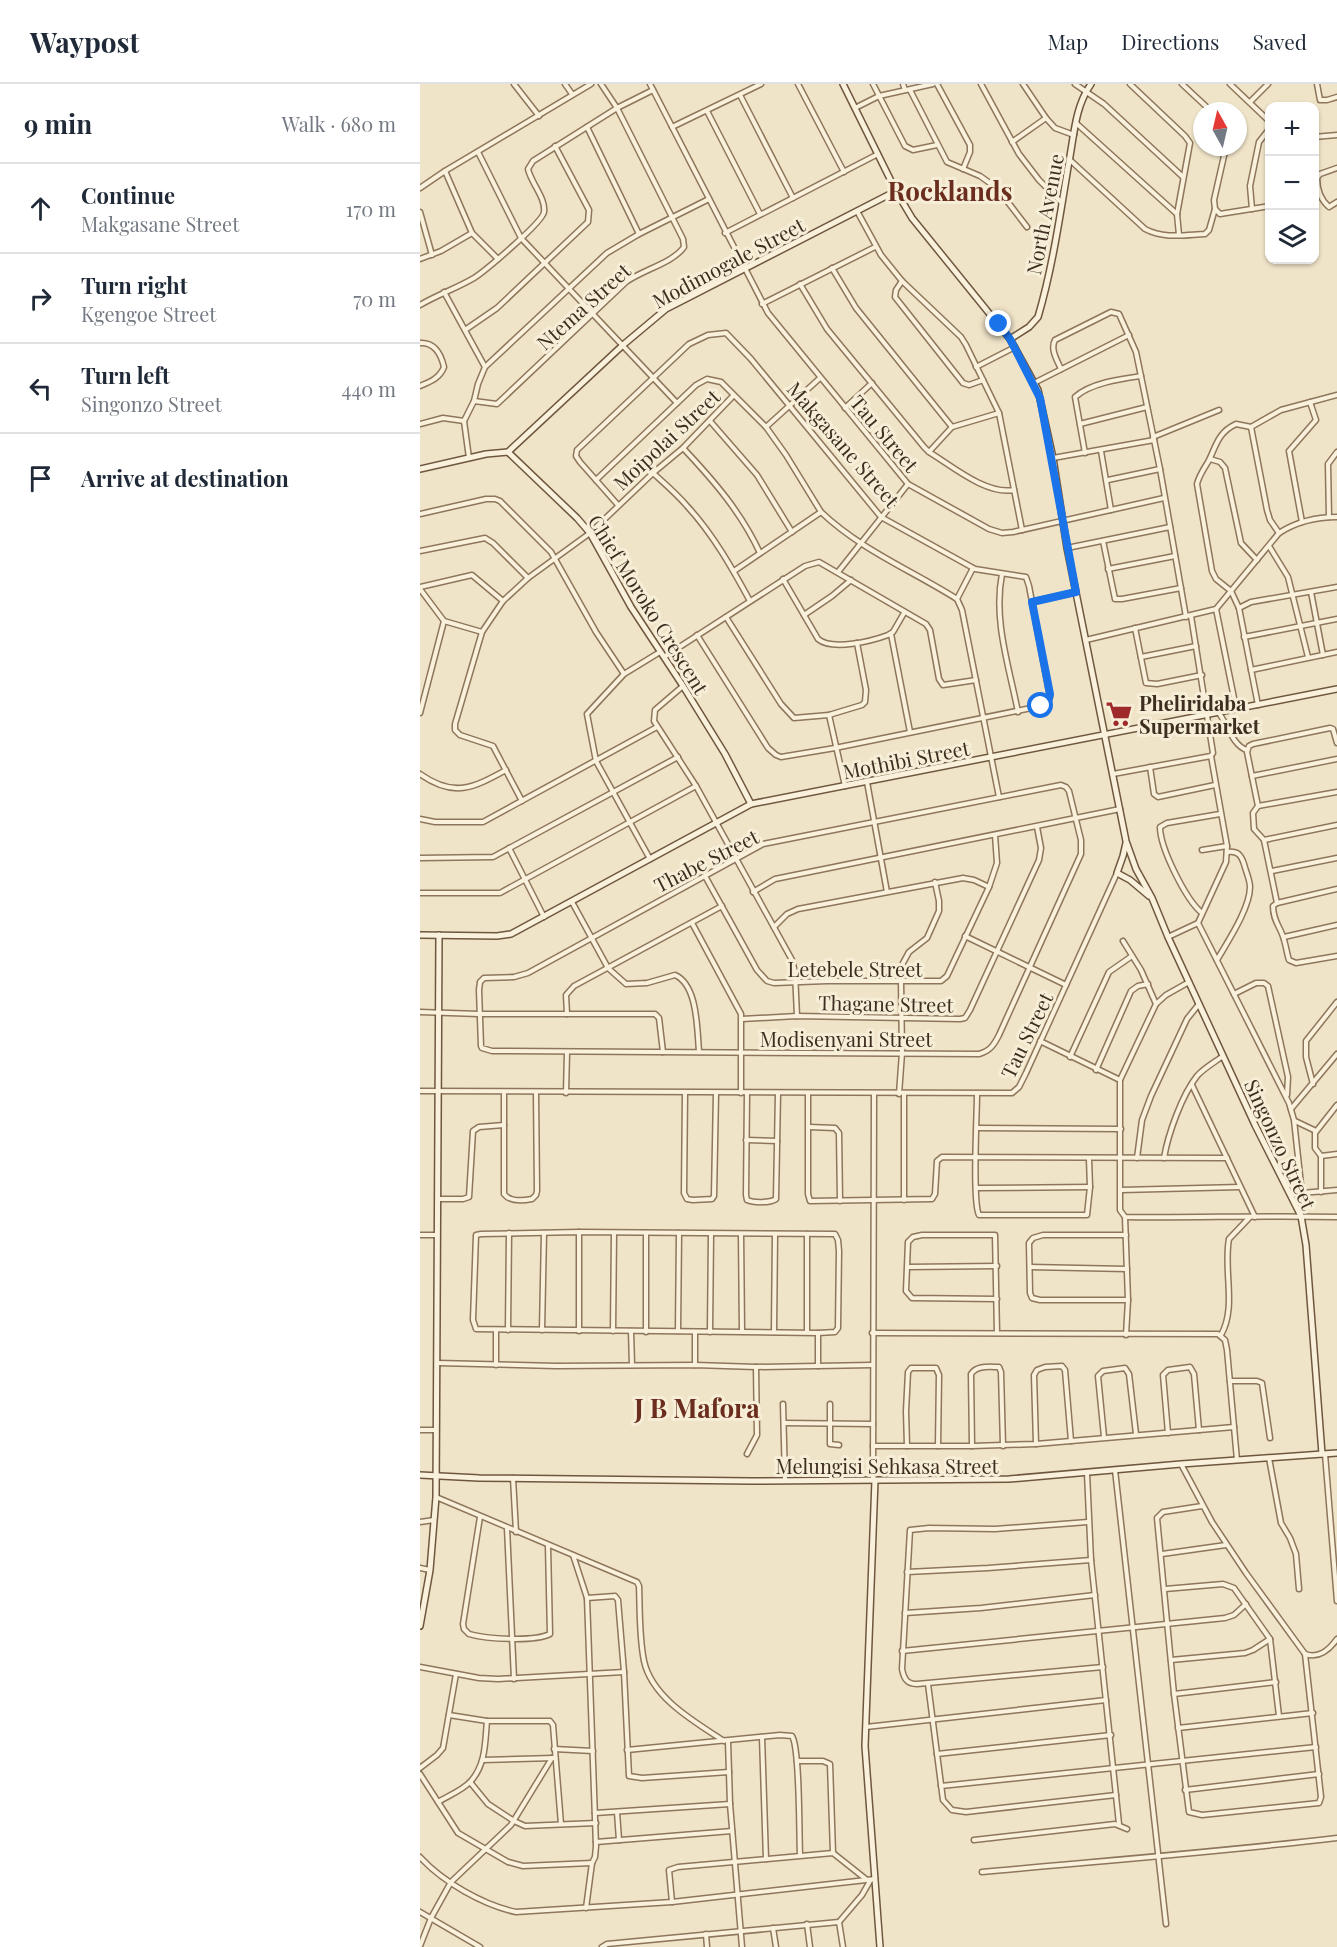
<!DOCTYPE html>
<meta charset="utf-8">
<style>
:root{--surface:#fff;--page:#f2f2f3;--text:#1f2937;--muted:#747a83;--line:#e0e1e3}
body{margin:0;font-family:"Playfair Display",serif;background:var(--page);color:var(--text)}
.controls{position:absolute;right:18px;top:18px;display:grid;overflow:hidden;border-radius:12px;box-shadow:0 2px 4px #0004}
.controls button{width:54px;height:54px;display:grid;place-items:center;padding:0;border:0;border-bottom:2px solid var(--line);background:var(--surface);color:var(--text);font:30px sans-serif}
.compass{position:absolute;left:773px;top:18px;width:54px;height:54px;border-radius:50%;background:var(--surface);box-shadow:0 2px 4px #0004;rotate:352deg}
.stop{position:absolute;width:18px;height:18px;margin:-14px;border:4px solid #1a73e8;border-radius:50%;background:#fff}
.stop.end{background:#1a73e8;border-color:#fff;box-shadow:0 2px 6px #0008}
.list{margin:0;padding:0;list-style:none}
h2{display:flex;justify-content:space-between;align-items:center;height:78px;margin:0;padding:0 24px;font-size:26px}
h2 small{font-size:20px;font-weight:400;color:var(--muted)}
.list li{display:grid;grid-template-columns:39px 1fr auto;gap:18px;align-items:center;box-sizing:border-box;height:90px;padding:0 24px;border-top:2px solid var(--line)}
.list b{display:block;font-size:22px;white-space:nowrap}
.list p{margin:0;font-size:20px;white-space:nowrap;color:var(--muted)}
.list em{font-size:20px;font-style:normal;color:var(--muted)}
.icon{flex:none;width:33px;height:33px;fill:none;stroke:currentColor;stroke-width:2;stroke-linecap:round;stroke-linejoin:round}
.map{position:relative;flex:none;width:917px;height:1863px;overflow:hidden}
header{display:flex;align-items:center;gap:36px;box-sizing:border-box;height:84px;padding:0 30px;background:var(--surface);border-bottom:2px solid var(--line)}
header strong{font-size:28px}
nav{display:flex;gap:33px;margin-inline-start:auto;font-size:21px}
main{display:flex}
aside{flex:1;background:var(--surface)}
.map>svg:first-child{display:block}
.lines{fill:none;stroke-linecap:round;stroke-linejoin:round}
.street-casing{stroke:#8d765c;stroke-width:7}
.secondary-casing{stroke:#6f573f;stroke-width:8}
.street{stroke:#faf1dc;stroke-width:4}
.secondary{stroke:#faf1dc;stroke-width:5}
.route{stroke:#1a73e8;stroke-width:8}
.labels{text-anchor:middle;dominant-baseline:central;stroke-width:6;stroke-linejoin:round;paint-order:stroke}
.street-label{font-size:20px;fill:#3d2e20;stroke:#f7eed8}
.poi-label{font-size:20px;font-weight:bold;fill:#3d2e20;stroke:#f7eed8;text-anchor:start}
.district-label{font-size:26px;font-weight:bold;fill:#6b2e1e;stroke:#f7eed8}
</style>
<header>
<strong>Waypost</strong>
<nav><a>Map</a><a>Directions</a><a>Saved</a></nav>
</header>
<main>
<aside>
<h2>9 min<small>Walk · 680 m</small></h2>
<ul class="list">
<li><svg class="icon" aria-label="ahead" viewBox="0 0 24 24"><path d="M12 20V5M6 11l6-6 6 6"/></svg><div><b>Continue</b><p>Makgasane Street</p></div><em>170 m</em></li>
<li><svg class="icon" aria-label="right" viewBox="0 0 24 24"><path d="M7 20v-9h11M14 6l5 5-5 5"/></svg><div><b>Turn right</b><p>Kgengoe Street</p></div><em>70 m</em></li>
<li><svg class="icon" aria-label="left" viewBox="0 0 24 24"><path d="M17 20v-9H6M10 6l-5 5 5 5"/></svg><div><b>Turn left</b><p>Singonzo Street</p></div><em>440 m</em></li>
<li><svg class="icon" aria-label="arrive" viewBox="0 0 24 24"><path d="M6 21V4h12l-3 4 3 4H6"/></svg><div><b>Arrive at destination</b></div></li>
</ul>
</aside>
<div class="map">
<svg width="917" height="1863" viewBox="0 0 917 1863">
<rect width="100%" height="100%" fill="#f0e4c8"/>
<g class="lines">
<!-- street casing -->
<g class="street-casing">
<g id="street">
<polyline points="94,0 119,32"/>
<polyline points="145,0 152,10"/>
<polyline points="230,0 348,229 488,400 569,445 582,449 593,448 744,414"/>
<polyline points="378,0 424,88"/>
<polyline points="453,0 485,62 493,66 517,61"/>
<polyline points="483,0 485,6"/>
<polyline points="517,0 550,61 550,68 543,85"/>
<polyline points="561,0 599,70 619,96 642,119"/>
<polyline points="655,0 684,20 763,93"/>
<polyline points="710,0 765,52 770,59 757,130 759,151"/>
<polyline points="762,0 791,27"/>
<polyline points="810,0 850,38"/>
<polyline points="897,0 900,16 907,16 917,13"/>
<polyline points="490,6 527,78 560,92 577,104 607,143"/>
<polyline points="320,11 373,114"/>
<polyline points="830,18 848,0"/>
<polyline points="435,24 459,12 513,0"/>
<polyline points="287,27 340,130"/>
<polyline points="626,34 635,44 654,51"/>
<polyline points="656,39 757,130"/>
<polyline points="167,43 219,150"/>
<polyline points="252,43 341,0"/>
<polyline points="894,53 917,51"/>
<polyline points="592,58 626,34 603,0"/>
<polyline points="806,63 794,116 795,125 800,130 806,129 850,122"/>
<polyline points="58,68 101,154 257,319"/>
<path d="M650,76L725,145C744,155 764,151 785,150L789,146L795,125"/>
<path d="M917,84L900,90L897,94C897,105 900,115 909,123L917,118"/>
<polyline points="25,87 52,149 78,175"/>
<polyline points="0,104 25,87 171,0"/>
<polyline points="832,125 830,102 839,58 850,44"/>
<polyline points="437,127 461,171 482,197 541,253 546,261 579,329 602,446"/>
<polyline points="0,128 12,171"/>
<polyline points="305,149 458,70"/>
<polyline points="0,175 21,167 52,149"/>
<polyline points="412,184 436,224 532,343"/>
<polyline points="482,197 476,206 475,213 543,299 549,301 563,296"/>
<path d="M380,200L407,245L504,363L509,368C532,382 566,411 594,406"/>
<polyline points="24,208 65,283"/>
<polyline points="342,220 455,163"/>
<path d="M0,221C17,211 37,204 54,194C65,187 123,138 124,128C126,114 111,99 108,85L113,77L197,24L233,6"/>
<polyline points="45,246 77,224 168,138 169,126 135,62"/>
<path d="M0,259C15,258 21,270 24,283C20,294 10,298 0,302"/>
<polyline points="556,283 595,263"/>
<path d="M641,285C637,276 630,265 635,256L691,228L699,230L716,268L740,385L766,533"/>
<polyline points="614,299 709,251"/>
<path d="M54,317L77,320L206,198C222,186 253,179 264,163L263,155L197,24L181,0"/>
<polyline points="425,324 452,299"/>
<polyline points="290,337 337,391 372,448"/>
<polyline points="0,340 23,334 44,337"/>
<polyline points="660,340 727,323"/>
<polyline points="346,343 400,294"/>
<path d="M831,343L816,340C797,349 796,363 788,378C783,386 779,392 777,400L792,487L796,495L811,507L819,524L838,621"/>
<polyline points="831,343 847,426 850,436 859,449"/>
<polyline points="831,343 861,326 917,311"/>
<polyline points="733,353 799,326"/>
<path d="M263,364C294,397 321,428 340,469"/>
<polyline points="681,367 691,426"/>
<polyline points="509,368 532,343 579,329"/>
<path d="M665,369L655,313C671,299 700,295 721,292"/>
<polyline points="49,374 44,337 54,317 58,300 65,283 187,169 219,150 289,115"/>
<polyline points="633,374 734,356"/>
<polyline points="790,375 800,378 805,384 821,459 837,476"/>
<path d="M233,389C245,400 257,410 267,422C293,450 312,484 330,517"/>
<path d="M176,396L276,301L287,295L301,298L346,343L366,371L401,428C441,466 491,486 537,515"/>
<polyline points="688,396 740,385"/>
<polyline points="198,421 160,378 156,372 157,366 269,260 288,251 306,249 331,275 461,433 555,485 606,493 609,502 630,613 628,618 621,622 415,664 361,673 356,671 348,664 277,551"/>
<polyline points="0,430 66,415 75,415 80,417 131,468 176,548 204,590"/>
<polyline points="909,433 908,380 917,368"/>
<polyline points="882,438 869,367 896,336 890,318"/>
<polyline points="683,457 695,515 702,515 761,504"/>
<polyline points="849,462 868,493 888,573"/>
<polyline points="647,464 750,443"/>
<polyline points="0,467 65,454 73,459 108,494"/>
<polyline points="688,485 755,472"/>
<polyline points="314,487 401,428"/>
<polyline points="418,488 488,400"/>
<path d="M582,490C573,536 589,582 598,628"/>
<path d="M363,495L398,555C412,567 452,557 468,551L473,548L484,529"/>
<polyline points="0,503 52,491 83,517"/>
<polyline points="0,505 24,537 62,548"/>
<polyline points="891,508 903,571"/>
<polyline points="537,515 542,526 579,713"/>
<polyline points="537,515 553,484"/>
<polyline points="612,518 656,508"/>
<polyline points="819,524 831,518 917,503"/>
<polyline points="796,525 816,624"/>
<polyline points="384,531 412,512 431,496"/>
<polyline points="306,533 361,620 374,634 409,631 442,621 445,618 446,606 437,559"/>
<polyline points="715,544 726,599 737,600 782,591"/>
<polyline points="471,550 490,648"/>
<polyline points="824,553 917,535"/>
<path d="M666,556L796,525L859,449C876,438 896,433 917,433"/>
<polyline points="244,573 385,482 399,478 506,540 510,546 519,595 523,601 556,596"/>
<polyline points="721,573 776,562"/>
<polyline points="831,586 917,568"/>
<polyline points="263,602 235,626 234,637 276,702 372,876 375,888 377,932"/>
<polyline points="0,629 24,537"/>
<path d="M799,629C807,640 813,662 827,666"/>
<polyline points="409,631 425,702"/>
<path d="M917,659L913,645L910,644L833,660L829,662L827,668L838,722L833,729L834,745L844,756L857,819L853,822C853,838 861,843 864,856C866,862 867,870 869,876L876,879L917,872"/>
<polyline points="730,683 734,710 738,713 795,701"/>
<path d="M0,690C34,714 53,704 86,686"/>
<polyline points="693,690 791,672 793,669 771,532"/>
<polyline points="832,692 917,675"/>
<polyline points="447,698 467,808"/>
<path d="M641,701L646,703L649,707L661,756V770L579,951C574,961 570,967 559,970L72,967L62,964L61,962L59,906L60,898L64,894L94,893L108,889L343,760Z"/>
<polyline points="102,717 73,662 40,651 35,646 35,640 62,548 83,517 108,494 170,449 233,389 263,364 313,312"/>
<polyline points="838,722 917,708"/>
<polyline points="0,735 15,738 63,738 237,643"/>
<polyline points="844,756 917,741"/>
<polyline points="89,764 124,833"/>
<polyline points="782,766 807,762"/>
<polyline points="0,774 73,773 258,673"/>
<polyline points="230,775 176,677 167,630 204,590 240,568"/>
<polyline points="852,787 917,774"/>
<polyline points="285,792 337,886 347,897 354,899 407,897 521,897 527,892 569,803 577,779 575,751"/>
<polyline points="333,808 355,795 700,725"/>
<polyline points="0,809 80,809 276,702"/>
<path d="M152,818L188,884L206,900L227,899L255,891C278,901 277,946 279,967"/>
<polyline points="857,819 917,805"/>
<path d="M782,829C766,816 740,764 740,743L747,739L800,730"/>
<polyline points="272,839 321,930 321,1009"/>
<polyline points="778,839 869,1019 874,1036 882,1110"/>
<polyline points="354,843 367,830 378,825 543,794 554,796 569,803"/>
<polyline points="545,852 646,901"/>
<polyline points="748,853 778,839 806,778 807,762 791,672"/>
<polyline points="864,853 917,841"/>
<polyline points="703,857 721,886 736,920"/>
<path d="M797,876C808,857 830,824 830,803C830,796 826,788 824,780C821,771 818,767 808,768"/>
<path d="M769,898L746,911L736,920L700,996V1126L705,1133C776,1134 846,1131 917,1133"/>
<polyline points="814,910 836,899 844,899 848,902 868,993 867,1011"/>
<polyline points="0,928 59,930 235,930 239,934 243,968"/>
<polyline points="147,930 146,911 154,902 302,822"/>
<polyline points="322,935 377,932 540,935 545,934 550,926 619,776 621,764 617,743"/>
<polyline points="620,957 700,996"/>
<polyline points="650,973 689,888 712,872"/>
<polyline points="676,986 711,907 718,902 728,900"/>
<polyline points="893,1000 886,973 886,957 917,918"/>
<polyline points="772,1001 835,1133"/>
<polyline points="0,1007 592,1009 599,1003 606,989 697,789"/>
<path d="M84,1008V1110C90,1118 102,1117 112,1115L116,1111L117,1107L116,1008"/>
<polyline points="146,1009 147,968"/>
<polyline points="265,1009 264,1109 267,1115 273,1116 292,1115 294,1112 296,1009"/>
<path d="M327,1009L326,1111L327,1116C334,1119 350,1119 356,1115L358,1009"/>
<polyline points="388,1010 388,1110 390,1117 512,1115 515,1110 517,1077 522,1073 807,1074"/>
<polyline points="479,1010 482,969 481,897 483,879 489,868 507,854 519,827 519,817 515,798"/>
<polyline points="484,1010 484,1116"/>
<path d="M557,1010C557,1032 552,1117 559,1131H667L670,1103L669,1075"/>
<polyline points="871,1025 917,970"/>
<polyline points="875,1037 896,1047"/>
<polyline points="389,1043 415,1044 419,1049 420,1117"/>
<polyline points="557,1044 701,1045"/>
<polyline points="326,1056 357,1057"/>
<polyline points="901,1072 917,1070"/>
<polyline points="717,1074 722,1036 731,1012 767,935 779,920"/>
<path d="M744,1074C748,1050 762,1011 777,992C784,984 795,978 803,972"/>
<polyline points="557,1104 670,1103"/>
<polyline points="701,1106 820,1103"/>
<polyline points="901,1108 901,1072 895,1064 895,1049 917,1021"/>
<polyline points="870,1110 917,1106"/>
<polyline points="18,1115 43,1115 49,1113 53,1047 59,1043 84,1041"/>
<polyline points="705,1133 708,1216 706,1251"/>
<polygon points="159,1148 415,1150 418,1156 419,1167 418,1244 415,1248 398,1249 56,1245 53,1236 56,1151 61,1150"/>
<polyline points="159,1148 159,1247"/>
<polyline points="321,1150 322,1247"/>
<polyline points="0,1151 17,1151"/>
<polyline points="706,1151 623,1151 613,1154 609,1159 610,1209 612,1214 620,1216 708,1216"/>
<polyline points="488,1183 577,1182"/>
<polyline points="610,1183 707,1185"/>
<polyline points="577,1215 492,1214 486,1207 488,1158 493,1153 502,1151 575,1151 577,1249"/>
<polyline points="88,1246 89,1149"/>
<polyline points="122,1246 124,1149"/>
<polyline points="193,1247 194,1149"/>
<polyline points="211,1247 212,1281"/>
<polyline points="258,1247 259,1149"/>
<polyline points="226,1248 226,1149"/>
<polyline points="275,1248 275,1281"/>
<polyline points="290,1248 291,1150"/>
<polyline points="354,1248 355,1150"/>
<polyline points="387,1248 387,1150"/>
<polyline points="452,1249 798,1250 805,1256 807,1266 817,1376"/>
<path d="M801,1251C817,1223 803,1186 809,1155L829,1134"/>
<polyline points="17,1279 136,1282 275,1281 336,1283 452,1281"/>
<polyline points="76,1281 76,1246"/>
<polyline points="398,1282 398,1249"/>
<polyline points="810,1297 837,1297 842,1299 850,1354"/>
<polyline points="363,1320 365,1396"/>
<polyline points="410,1320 410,1360 419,1361"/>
<polyline points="364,1339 453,1340"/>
<polyline points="0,1346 16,1346"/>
<polyline points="748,1349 743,1291 748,1286 770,1283 774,1290 779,1346"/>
<polyline points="684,1353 678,1292 683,1287 705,1284 709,1290 716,1350"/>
<polyline points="616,1360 614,1291 617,1286 625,1283 642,1282 645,1286 651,1357"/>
<polyline points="453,1362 552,1362 616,1360 814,1343"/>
<polyline points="487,1362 486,1327 488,1288 491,1284 516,1284 519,1291 518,1362"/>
<path d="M552,1362L551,1290C557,1281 569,1283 579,1283L581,1288L583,1362"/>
<polyline points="327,1370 337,1351 336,1283"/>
<polyline points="905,1370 917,1517"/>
<polyline points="849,1374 861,1439 870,1454 876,1470 879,1505"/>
<polyline points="761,1380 792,1438 826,1489 885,1570 901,1713 899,1719 782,1731 769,1728 754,1610 737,1434 743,1428 782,1422"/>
<polyline points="695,1386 746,1840"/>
<polyline points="667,1389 671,1476 699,1740"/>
<polyline points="93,1394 96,1448"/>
<polyline points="453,1396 454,1010"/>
<path d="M16,1413L217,1498L219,1502C220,1527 219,1552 224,1577C232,1614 275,1638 304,1657"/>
<path d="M60,1433L43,1540L44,1545L49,1550C66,1555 114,1558 130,1550L128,1462"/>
<polyline points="0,1438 14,1436"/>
<path d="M668,1438L575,1445L509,1444L490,1446L482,1585C484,1595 487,1600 497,1600L683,1583"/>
<polyline points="87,1444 94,1595"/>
<polyline points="742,1470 806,1461"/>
<polyline points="153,1471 167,1514 176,1762 175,1773 172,1779 166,1824"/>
<polyline points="0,1484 10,1486"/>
<polyline points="487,1488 568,1484 671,1476"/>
<polyline points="745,1505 803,1500 814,1504 850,1555 859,1632"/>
<polyline points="167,1514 195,1512 198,1516 204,1588 209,1692 222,1694 309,1688"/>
<polyline points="485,1529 561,1524 675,1511"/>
<polyline points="482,1567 805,1534 814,1531 826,1520"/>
<path d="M885,1570C899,1575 909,1566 917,1555"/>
<polyline points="751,1576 825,1569 833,1566 850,1555"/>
<polyline points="0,1583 59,1594 78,1595 204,1588"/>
<polyline points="508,1600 523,1716 532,1726 546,1728 696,1711"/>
<polyline points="754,1610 856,1598"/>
<polyline points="29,1631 67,1637 130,1637 133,1641 141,1740"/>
<polyline points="446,1643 686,1616"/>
<polyline points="758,1644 893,1629"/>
<polyline points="342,1653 346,1775"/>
<polyline points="308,1657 310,1720 322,1863"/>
<polyline points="134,1665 173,1667"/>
<path d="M207,1666L360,1651L372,1652C380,1664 379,1751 380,1771"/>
<polyline points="517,1670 691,1651"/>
<polyline points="63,1676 134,1674"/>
<polyline points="377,1677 403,1677 410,1680 413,1769"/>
<polyline points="0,1684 17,1671 23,1664 36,1590"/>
<polyline points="0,1690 38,1749 88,1778 103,1782 172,1779"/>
<polyline points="50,1698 68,1720 94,1737 105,1742 176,1739"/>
<polyline points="521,1702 896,1663"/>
<polyline points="765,1706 899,1690"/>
<path d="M18,1718C28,1712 43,1706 51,1697C66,1680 65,1658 67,1637"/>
<polyline points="197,1728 199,1756"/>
<polyline points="175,1729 310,1720"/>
<polyline points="554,1756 695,1740 707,1745"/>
<polyline points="176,1758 312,1747"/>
<path d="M0,1773C23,1798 63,1821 96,1828L252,1818L455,1795"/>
<path d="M562,1788C680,1777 799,1768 917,1754"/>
<polyline points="252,1818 249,1786 258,1783 413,1769 447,1796"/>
<polyline points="0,1828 60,1863"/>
<polyline points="419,1838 423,1863"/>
<polyline points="387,1840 390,1863"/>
<polyline points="353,1844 356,1863"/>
<polyline points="286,1850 287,1863"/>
<polyline points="0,1862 11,1834 31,1798 91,1741 132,1674"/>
<polyline points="182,1863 187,1860 419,1838 442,1811 450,1797"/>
</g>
</g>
<!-- secondary casing -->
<g class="secondary-casing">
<g id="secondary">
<polyline points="423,0 476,107 492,134 590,255 618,306 633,374 647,464 706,757 716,785 732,814 748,853 835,1041 881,1132 886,1161 902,1370"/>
<path d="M590,255L609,243L618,233C632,186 640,132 648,83C654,55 654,24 671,0"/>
<polyline points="88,368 203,261 246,225 476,107"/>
<polyline points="0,385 66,370 88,368 157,434 170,449 211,523 263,602 305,670 331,720"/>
<polyline points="706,759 703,772 697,789 710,796 729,812"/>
<polyline points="0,851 77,852 91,850 331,720 917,605"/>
<polyline points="0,1391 59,1394 331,1397 589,1395 761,1380 917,1369"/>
<polyline points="455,1396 445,1662 460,1863"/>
<polyline points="0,1542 10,1486 16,1413 19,851"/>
</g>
</g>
<!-- street -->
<use href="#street" class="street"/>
<!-- secondary -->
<use href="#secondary" class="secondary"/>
</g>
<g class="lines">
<!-- route -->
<polyline class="route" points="579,240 590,255 620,314 656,508 612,518 630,610 628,618 621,622"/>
</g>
<!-- icons -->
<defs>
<g id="supermarket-bare" transform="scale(2.07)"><path d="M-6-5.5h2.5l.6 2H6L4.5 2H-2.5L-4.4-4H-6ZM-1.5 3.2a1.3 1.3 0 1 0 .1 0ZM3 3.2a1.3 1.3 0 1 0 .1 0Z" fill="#9e2a2b" stroke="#f7eed8" stroke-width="2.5" paint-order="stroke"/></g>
</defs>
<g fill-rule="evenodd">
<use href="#supermarket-bare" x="699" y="630"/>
</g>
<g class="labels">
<!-- street labels -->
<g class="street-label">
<text transform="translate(624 130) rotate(-79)">North Avenue</text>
<text transform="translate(308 178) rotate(-28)">Modimogale Street</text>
<text transform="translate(163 222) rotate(-42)">Ntema Street</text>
<text transform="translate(465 349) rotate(50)">Tau Street</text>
<text transform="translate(246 355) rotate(-43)">Moipolai Street</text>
<text transform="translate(424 360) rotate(49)">Makgasane Street</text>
<text transform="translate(229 520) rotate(58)">Chief Moroko Crescent</text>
<text transform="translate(486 675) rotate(-11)">Mothibi Street</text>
<text transform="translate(286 776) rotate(-27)">Thabe Street</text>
<text x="435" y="884">Letebele Street</text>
<text transform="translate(466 919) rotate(1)">Thagane Street</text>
<text transform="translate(606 951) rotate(-64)">Tau Street</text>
<text x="426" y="954">Modisenyani Street</text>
<text transform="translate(861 1060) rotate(65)">Singonzo Street</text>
<text x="467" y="1381">Melungisi Sehkasa Street</text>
</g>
<!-- poi labels -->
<g class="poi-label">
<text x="719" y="618">Pheliridaba<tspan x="719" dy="23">Supermarket</tspan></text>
</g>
<!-- district labels -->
<g class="district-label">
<text x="530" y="106">Rocklands</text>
<text x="277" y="1323">J B Mafora</text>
</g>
</g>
</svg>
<div class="controls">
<button>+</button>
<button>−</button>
<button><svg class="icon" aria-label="layers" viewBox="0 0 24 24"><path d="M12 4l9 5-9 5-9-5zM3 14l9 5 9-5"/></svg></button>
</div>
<svg class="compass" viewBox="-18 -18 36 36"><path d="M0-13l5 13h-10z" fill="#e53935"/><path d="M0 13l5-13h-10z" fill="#747a83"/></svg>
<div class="stop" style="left:621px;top:622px"></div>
<div class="stop end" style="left:579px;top:240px"></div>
</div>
</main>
